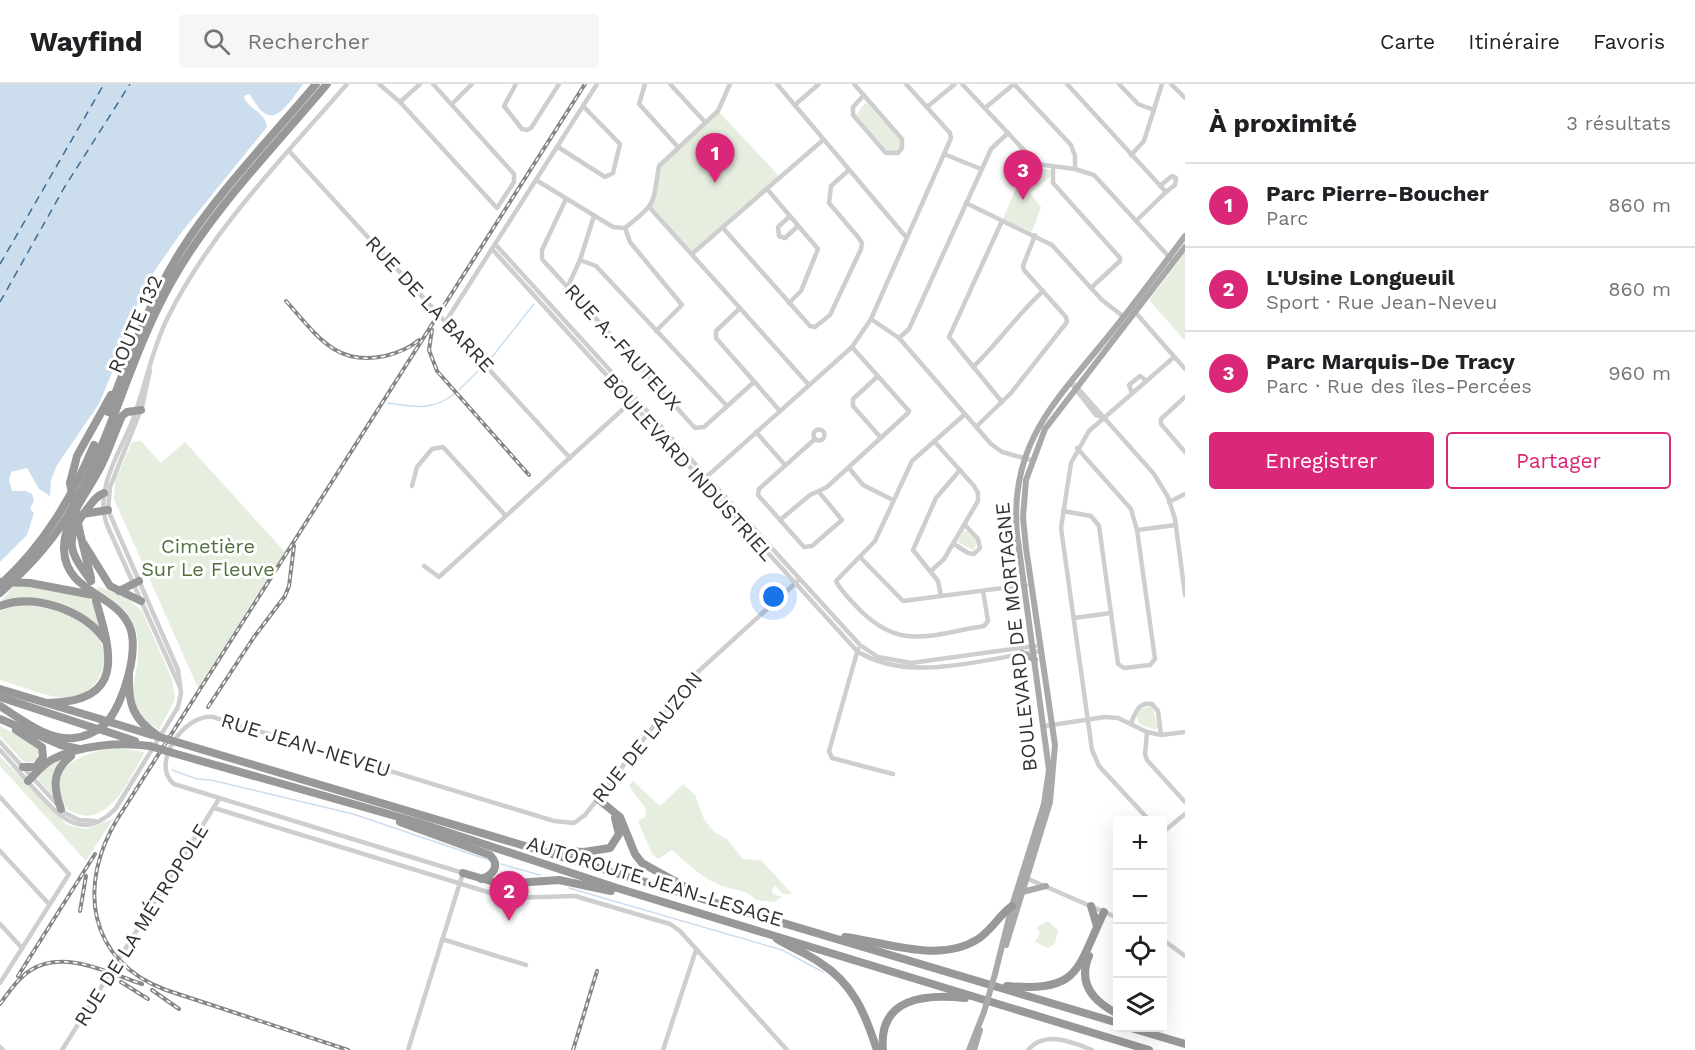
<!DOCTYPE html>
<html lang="fr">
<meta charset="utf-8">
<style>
:root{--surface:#fff;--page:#f6f6f6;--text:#202124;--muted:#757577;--line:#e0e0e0;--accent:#db2777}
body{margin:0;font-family:"Work Sans",sans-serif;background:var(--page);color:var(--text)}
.controls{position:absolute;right:18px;bottom:18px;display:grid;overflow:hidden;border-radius:6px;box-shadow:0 6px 24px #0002}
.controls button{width:54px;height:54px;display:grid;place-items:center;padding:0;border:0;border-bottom:2px solid var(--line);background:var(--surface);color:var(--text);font:30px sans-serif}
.you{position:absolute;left:774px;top:513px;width:21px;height:21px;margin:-15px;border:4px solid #fff;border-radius:50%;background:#1a73e8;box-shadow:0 0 0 9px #1a73e833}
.badge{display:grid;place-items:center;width:39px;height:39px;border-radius:50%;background:var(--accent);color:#fff;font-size:20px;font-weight:700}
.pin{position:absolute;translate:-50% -50px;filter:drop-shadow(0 2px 3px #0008)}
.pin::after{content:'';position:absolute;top:32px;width:21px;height:18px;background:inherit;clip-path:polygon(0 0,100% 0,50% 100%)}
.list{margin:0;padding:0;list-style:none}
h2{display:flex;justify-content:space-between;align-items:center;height:78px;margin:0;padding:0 24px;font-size:26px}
h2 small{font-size:20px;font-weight:400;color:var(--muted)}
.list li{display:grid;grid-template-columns:39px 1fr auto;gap:18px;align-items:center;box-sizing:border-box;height:84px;padding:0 24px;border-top:2px solid var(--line)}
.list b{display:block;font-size:22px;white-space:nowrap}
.list p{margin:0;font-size:20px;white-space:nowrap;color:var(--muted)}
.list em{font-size:20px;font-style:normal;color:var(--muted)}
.actions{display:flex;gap:12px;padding:18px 24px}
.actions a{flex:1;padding:14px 0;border:2px solid var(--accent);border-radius:6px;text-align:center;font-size:21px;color:var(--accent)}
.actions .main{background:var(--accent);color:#fff}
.icon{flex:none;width:33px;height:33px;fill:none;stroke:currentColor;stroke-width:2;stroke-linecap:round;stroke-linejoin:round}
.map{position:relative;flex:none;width:1185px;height:966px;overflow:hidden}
header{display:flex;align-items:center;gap:36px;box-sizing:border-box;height:84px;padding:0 30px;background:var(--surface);border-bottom:2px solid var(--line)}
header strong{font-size:28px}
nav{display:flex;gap:33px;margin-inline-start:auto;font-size:21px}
.search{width:420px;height:54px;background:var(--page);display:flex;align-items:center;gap:15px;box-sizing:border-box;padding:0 21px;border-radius:6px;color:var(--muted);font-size:22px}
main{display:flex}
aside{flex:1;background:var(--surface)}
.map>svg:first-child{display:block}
.green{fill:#e6eee0}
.water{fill:#ccdeee}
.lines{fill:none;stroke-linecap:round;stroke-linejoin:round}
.stream{stroke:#ccdeee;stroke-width:1.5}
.ferry{stroke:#3c6c96;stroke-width:1.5;stroke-dasharray:8 6;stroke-linecap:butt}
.minor{stroke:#cecece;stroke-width:4.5}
.major{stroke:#a9a9a9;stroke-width:6}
.highway{stroke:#989898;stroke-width:8}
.rail-casing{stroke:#868686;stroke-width:4}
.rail{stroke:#fff;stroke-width:1.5;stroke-dasharray:4.5;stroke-linecap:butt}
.major-bridge{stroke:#a9a9a9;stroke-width:6}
.highway-bridge{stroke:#989898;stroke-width:8}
.labels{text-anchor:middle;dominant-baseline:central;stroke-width:6;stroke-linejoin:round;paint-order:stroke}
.street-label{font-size:20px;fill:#313131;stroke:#fff}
.park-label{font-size:20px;fill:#506f3d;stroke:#fff}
</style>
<header>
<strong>Wayfind</strong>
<div class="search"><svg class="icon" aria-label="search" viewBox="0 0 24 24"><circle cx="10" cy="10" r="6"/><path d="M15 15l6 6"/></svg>Rechercher</div>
<nav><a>Carte</a><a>Itinéraire</a><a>Favoris</a></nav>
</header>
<main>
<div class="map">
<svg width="1185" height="966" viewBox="0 0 1185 966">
<rect width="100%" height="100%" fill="#fff"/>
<!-- green -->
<g class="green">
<polygon points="866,18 899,55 901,63 897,67 889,68 856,31"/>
<polygon points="718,27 780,93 692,170 650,124 659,82"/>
<polygon points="1028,76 1039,84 1051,86 1050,93 1030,109 1041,123 1032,148 1003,135"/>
<polygon points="1185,169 1185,257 1149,216"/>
<polygon points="141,357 161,379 185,358 285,468 198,604 114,415 115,397 132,358"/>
<polygon points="963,447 967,447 977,457 974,467 958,458"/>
<path d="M16,500L90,513L101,544C67,524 42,508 0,518Z"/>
<path d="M97,502L126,513L142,527L172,595L175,615L159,646C149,639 138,633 134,620C131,610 134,597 136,587C143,546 134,527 98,506Z"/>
<path d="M17,521C41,521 77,530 94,548C115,570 102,608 72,613C54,617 19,601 0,596V527Z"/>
<polygon points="1152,622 1158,643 1155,646 1139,640 1137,633 1140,625"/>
<polygon points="0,642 34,660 39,666 36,677 28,679 23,677 0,652"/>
<path d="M118,664L145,668C128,696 108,749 68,726C36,684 85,667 118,664Z"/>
<polygon points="0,672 67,741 86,745 113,735 86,777 0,682"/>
<polygon points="62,674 52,704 53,712 36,692 49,680"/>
<path d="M633,697L660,722L683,700L695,711L704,735L714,748L727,755L743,775L761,776L792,810H783L775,802L772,805L773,810L782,813L774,818L756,816C746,805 735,807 722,802C703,795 687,779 672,766L658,775L652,770L638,737L645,733L646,725L629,702Z"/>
<polygon points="1048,837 1058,846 1055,860 1048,864 1035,858 1040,849 1037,843"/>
</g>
<!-- water -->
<path class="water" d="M0,0H303C297,8 280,36 268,31C259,28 255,17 249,10L244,12C246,24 266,28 267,43L181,149L155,186L135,225L121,267L99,320L57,381L51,396L50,412L39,405L27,384L11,388L9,396L12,407H26L32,410L34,417L30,425L34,429L27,451L0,478Z"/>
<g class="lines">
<!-- stream -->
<g class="stream">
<polyline points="488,278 534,220"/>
<polyline points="459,306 483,282"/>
<path d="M388,319C414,323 433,327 454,310"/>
<polyline points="172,686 197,695 211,696 353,730 489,776"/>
<polyline points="501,780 540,791"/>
<polyline points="569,804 782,866 823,888"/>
</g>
<!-- ferry -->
<g class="ferry">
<polyline points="0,180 104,0"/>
<polyline points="0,218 64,104 130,0"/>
</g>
<!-- minor -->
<g class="minor">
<polyline points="379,0 400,18 497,124 514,98 514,90 433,0"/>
<polyline points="516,0 504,22 522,45 527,46 531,44 559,0"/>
<polyline points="645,0 639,20 678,63"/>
<polyline points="670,0 705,38"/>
<polyline points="777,0 906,153"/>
<polyline points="854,0 902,55 902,64 898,69 886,69 853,31 853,23 864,11"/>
<polyline points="906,0 950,49 951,54 944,70 981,85"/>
<polyline points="962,0 1037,80 1075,85 1094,91 1171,175"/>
<polyline points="1067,0 1166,108 1136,137"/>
<polyline points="1119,0 1138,20 1154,26"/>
<polyline points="1171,0 1185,14"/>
<polyline points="400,18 420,0"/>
<polyline points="452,20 472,0"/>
<polyline points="796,20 819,0"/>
<polyline points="927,23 955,0"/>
<polyline points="985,24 1014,0 1071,61 1075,72 1075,85"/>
<polyline points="558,63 605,93 613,89 620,60 584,23"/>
<polyline points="289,67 570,374"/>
<polyline points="1131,71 1144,57 1162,0"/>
<polyline points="1053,83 1053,99 1120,174 1120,177 1091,204"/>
<path d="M536,96L613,143L625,144C658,118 652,121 659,82L718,27L730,0"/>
<polyline points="1160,102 1172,92 1176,94 1175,101 1166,108"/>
<polyline points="767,105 818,165 801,207 789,219"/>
<polyline points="566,115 542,166 542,175 695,344 704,343 754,298"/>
<polyline points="966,119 1052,161 1102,216 1124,233"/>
<polyline points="650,124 809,301"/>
<polyline points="790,132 778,143 779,152 785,154 798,142"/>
<polyline points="625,144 630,158 682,221 656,247"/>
<polyline points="723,144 810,242 815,243 830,231 861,165 862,159 858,153 829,119 831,102 849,86"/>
<polyline points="495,160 860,561 878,573 911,579 1035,562"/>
<path d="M492,165L857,567C908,600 983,575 1040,567"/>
<polyline points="692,170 823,56"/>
<polyline points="580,176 596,182 727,322"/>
<polyline points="568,202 580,176 594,132"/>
<polyline points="739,225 716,247 716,254 780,327"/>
<polyline points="1135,228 1185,285"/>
<polyline points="871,235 899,254 991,360 1002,368 1031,376"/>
<polyline points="446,237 597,0"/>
<polyline points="899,254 909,245 991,65 1008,49"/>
<path d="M973,283C998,259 1017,231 1043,207"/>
<polyline points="878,292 853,315 853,322 881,354"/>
<polyline points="1071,299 1096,331 1103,333"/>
<polyline points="1075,301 1154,390 1168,413 1175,435 1185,511"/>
<polyline points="1132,309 1129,301 1140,292 1147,297"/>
<polyline points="1185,313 1161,335 1161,340 1185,368"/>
<polyline points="1002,318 949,253 1002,137"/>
<path d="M964,331L912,377L875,457L836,497C840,506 849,514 856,522C899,568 928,551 984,542L988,537L983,507"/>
<polyline points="976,343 1011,309 1067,238 1066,233 1024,186 1023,182 1035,151"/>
<circle cx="819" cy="351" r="5.5"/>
<polyline points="756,348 785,381"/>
<polyline points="815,355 759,405 758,411 804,463 812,462 842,436 819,408"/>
<polyline points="849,384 863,401 893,416"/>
<polyline points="704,395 852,263 871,235 944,70"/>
<polyline points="412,402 417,383 432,365 443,363 505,431"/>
<polyline points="1169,418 1185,410"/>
<polyline points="1063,427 1091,432 1099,442 1118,580 1124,584 1150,581 1155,575 1137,446 1131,425 1077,364"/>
<polyline points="780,436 810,411 827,403 908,329 909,327 852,263"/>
<polyline points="1137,446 1176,441"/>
<polyline points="954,460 968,469 974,470 980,464 978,455 965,441"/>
<polyline points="860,473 903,517 1026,501"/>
<polyline points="424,482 439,493 633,316"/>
<polyline points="931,487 944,475 978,417 978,409 974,402 934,357"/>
<polyline points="941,512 938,497 913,466 936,414 960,386"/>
<polyline points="1074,534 1111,529"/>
<polyline points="858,565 829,667 832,674 893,690"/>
<path d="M180,603L107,441C94,406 119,370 132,338C145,304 151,268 167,235C211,146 283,74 347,0"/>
<path d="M1131,639C1136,628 1138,618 1152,620L1158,627L1161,651"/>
<polyline points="1045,642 1105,633 1118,634 1147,648 1161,651 1185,648"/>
<polyline points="1147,648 1145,670 1147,676 1185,718"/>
<polyline points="0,658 65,729 79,736 95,737"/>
<path d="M0,666C13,680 25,695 38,709C62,735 84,758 116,724L178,623L181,609L178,586L108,426L110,403L142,323L150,286"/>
<polyline points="0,713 69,790 0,899"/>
<polyline points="214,724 507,814 575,812 670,840 680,847 787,966"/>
<polyline points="1149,736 1099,682 1092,666 1061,444 1071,379 1089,347 1174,273"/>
<polyline points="1162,749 1185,730"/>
<polyline points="0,767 49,820"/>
<polyline points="1026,794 1118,834"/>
<polyline points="0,840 22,864"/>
<polyline points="442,855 526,881"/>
<polyline points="1162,855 1185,872"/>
<polyline points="0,963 3,966"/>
<polyline points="62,966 219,715"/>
<path d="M408,966L463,789L174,700C149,680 185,629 213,633L554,737L574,739L585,731L690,595L799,496"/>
<polyline points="663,966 696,866"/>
<path d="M1028,966C1045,946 1072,958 1092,966"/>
</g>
<!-- major -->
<g class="major">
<polyline points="1022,569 1035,576"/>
<polyline points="1022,808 1046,802"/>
<polyline points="1006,861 1050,718 1055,661 1026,464 1023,433 1026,396 1045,345 1185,163"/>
<path d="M995,890L1012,822L1044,720L1049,686L1017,450C1009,358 1057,316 1110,250C1136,218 1160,185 1185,152"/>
<polyline points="969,966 984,928"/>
<polyline points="974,966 980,946"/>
</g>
<!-- highway -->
<g class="highway">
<path d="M108,328C129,274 149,218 180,168C218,108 270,55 316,0"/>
<polyline points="70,399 77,372 111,311"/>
<polyline points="83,430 108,426"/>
<polyline points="80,449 91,494"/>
<polyline points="84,460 110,502 141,517"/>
<path d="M91,497C71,470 63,458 84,429C90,422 95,412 104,409"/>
<polyline points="30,499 93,511"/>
<path d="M0,501C44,461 71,415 94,361"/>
<polyline points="119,507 139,497"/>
<path d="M0,509C25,486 48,463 66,434C111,360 129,272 172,197C211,127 275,62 327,0"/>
<path d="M0,522C34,509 84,526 105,556"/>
<path d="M129,592C128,620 133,635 157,651"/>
<polyline points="0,605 100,635"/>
<polyline points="0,613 91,643"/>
<path d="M49,619C125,617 112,571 96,517"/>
<path d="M0,622C21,635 48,657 74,654C85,653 98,647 106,639C124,620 140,564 129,541C113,508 65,508 64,465C63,435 91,405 103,378C110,363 115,347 122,332L127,328L141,326"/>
<polyline points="0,635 61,661 79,665"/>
<polyline points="113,639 152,651"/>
<polyline points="16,646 42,663 43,673 36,683"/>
<polyline points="105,647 135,657"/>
<polyline points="180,659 1118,939"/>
<polyline points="173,669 420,739 617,804 1149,966"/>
<polyline points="23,683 36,683"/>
<path d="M28,697C35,690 43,680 53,675C81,661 119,658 150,662"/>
<polyline points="598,715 620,733 635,770 642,779 689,805"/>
<path d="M61,725C53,703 52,687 71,672"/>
<path d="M400,738L490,771C501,782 493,791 481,795"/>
<polyline points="551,766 584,768 610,764 619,750 615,734"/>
<polyline points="463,789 501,800 559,796 611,807"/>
<polyline points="1091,822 1097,842"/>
<path d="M845,853C887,858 939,880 978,855C992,846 999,831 1012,822"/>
<path d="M777,855C791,864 806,869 819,878C853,899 865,929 877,966"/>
<path d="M1089,872C1077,900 1094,918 1118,930"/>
<path d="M1007,902C1081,908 1076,886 1104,828"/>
<polyline points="1131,944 1185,960"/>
<path d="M883,966C878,913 926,910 965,914"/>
</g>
<!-- rail casing -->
<g class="rail-casing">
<g id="rail">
<path d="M286,217C316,250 335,283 385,272C398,269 408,265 419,256"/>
<polyline points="432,246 429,266 437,287 529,391"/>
<polyline points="208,623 254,553 285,512 289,502 294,462"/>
<polyline points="80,827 86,792"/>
<polyline points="18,892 95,770"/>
<polyline points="121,898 148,915"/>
<polyline points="152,906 179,925"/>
<path d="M0,920C9,908 18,894 31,886C63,865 109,889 142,900"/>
<path d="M348,966L166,906C87,877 77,800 118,734L585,0"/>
<polyline points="573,966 597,887"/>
</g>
</g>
<!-- rail -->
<use href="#rail" class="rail"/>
<!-- major-bridge -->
<polyline class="major-bridge" points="984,928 995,890"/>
<!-- highway-bridge -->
<g class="highway-bridge">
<polyline points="70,399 80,449"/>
<polyline points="0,498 30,499"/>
<polyline points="100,635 113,639"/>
<polyline points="91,643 105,647"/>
<polyline points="156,652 180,659"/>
<polyline points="150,662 173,669"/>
</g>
</g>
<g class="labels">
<!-- street labels -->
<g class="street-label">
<text transform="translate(430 220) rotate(47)">RUE DE LA BARRE</text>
<text transform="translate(135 240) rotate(-66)">ROUTE 132</text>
<text transform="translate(623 263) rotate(48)">RUE A.-FAUTEUX</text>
<text transform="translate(689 383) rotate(48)">BOULEVARD INDUSTRIEL</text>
<text transform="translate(1016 553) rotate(-96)">BOULEVARD DE MORTAGNE</text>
<text transform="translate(647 653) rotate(-51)">RUE DE LAUZON</text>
<text transform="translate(306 661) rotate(17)">RUE JEAN-NEVEU</text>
<text transform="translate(655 797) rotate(17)">AUTOROUTE JEAN-LESAGE</text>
<text transform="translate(141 841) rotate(-58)">RUE DE LA MÉTROPOLE</text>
</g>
<!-- park labels -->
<g class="park-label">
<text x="208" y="462">Cimetière<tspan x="208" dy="23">Sur Le Fleuve</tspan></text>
</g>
</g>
</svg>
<div class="controls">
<button>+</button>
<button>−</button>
<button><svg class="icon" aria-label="locate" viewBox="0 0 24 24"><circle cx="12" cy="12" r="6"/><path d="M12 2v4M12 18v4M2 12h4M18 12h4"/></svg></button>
<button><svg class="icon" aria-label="layers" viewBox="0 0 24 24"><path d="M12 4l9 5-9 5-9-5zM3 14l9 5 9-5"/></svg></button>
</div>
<div class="you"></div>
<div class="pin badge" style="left:715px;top:99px">1</div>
<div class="pin badge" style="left:509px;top:837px">2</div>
<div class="pin badge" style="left:1023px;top:116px">3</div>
</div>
<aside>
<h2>À proximité<small>3 résultats</small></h2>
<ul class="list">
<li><span class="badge">1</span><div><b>Parc Pierre-Boucher</b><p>Parc</p></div><em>860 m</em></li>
<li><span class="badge">2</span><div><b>L'Usine Longueuil</b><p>Sport · Rue Jean-Neveu</p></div><em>860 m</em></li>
<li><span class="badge">3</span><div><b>Parc Marquis-De Tracy</b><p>Parc · Rue des îles-Percées</p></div><em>960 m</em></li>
</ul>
<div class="actions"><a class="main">Enregistrer</a><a>Partager</a></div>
</aside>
</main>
